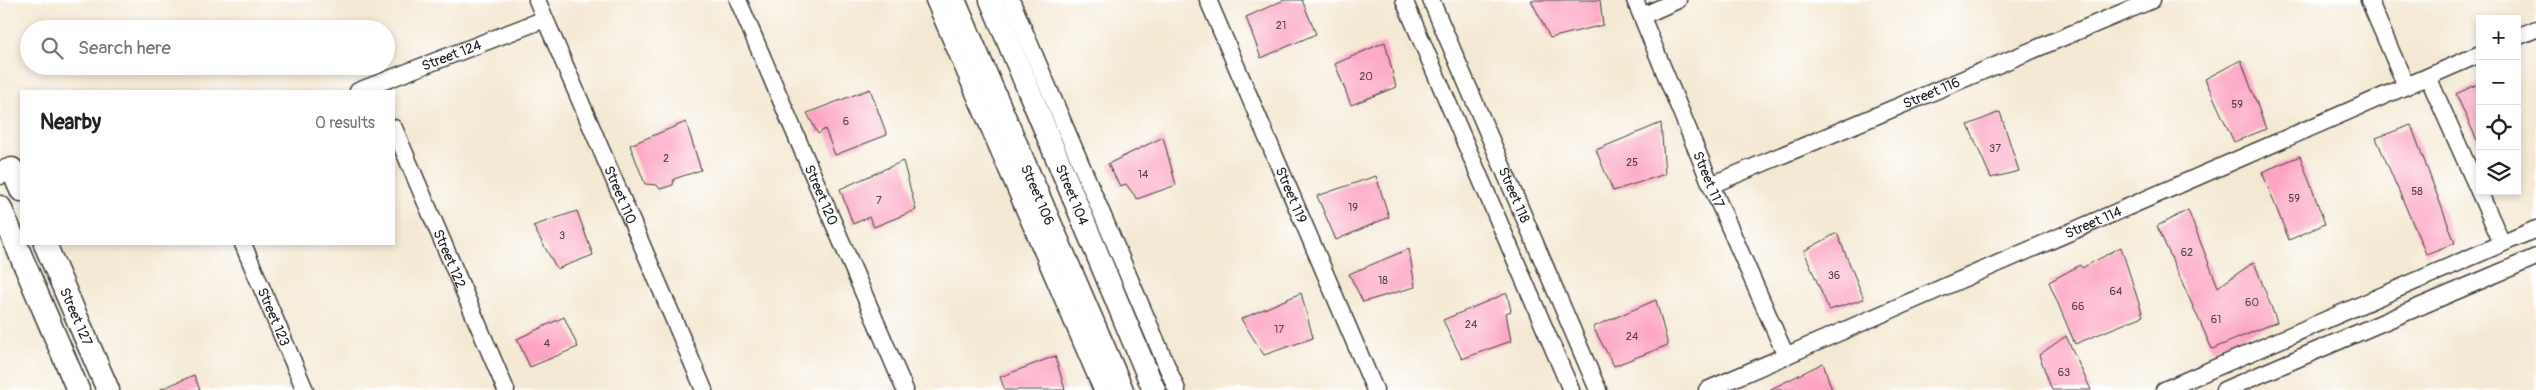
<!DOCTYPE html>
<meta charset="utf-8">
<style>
:root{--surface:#fff;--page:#f2f2f2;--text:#202124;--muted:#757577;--line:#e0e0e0}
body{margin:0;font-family:Pangolin,sans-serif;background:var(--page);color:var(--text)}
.controls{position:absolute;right:15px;top:15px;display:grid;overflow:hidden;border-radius:0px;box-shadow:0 2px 8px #0003}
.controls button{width:45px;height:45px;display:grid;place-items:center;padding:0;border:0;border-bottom:1px solid var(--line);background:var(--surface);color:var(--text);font:25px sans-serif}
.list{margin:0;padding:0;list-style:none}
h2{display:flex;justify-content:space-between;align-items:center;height:65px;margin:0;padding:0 20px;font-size:21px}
h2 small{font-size:16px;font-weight:400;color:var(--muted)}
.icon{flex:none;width:28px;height:28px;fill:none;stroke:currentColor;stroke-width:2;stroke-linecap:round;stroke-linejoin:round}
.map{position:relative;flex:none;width:2536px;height:390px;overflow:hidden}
.search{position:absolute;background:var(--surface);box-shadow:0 2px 8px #0003;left:20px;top:20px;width:375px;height:55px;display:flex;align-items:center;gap:12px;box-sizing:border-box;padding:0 18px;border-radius:28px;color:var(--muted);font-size:19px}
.panel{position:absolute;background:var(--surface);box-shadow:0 2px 8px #0003;left:20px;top:90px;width:375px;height:155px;border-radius:0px}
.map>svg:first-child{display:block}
.building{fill:#fca4c2}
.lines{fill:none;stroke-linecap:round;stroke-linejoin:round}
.street-casing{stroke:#3c3b37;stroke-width:19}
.secondary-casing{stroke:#3c3b37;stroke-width:25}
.street{stroke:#fff;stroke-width:16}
.secondary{stroke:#fff;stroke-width:22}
.labels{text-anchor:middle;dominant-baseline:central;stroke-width:5;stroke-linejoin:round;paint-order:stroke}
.number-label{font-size:11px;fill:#543e46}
.street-label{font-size:14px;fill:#1c1c1c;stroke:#fff}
</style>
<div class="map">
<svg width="2536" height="390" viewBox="0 0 2536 390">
<rect width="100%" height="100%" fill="#fff"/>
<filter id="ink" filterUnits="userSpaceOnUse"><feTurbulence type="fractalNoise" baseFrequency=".02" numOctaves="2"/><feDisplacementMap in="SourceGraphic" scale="10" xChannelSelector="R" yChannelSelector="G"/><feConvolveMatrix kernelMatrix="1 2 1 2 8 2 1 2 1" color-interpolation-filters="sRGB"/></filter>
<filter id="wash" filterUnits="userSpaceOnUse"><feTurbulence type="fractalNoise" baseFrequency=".0096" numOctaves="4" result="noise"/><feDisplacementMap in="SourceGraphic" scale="20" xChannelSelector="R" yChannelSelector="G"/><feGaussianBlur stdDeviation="1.12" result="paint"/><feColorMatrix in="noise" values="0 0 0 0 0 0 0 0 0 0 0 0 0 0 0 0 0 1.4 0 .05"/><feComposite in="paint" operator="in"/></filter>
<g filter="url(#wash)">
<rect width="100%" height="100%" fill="#f4e8d2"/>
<g id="blocks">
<!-- building -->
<g class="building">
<polygon points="1284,0 1302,0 1316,34 1261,58 1246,17"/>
<polygon points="1531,0 1600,0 1603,25 1550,38"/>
<polygon points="1385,42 1396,87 1351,105 1335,64"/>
<polygon points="2241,60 2266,129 2234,142 2205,79"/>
<polygon points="2480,83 2480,147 2456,94"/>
<polygon points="870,89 887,135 835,155 825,129 818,134 807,113"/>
<polygon points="2000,112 2019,171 1991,178 1968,125"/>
<polygon points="686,122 701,170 674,179 673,185 660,189 657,185 645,184 630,145"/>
<polygon points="1661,123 1665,174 1613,191 1596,150"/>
<polygon points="2411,125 2455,243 2426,254 2376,138"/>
<polygon points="1163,137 1176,185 1137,199 1126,184 1120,186 1108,164"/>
<polygon points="2300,156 2325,224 2289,240 2262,172"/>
<polygon points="903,161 916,210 874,227 869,217 853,224 840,189"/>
<polygon points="1376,176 1389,217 1336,240 1317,196"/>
<polygon points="2188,210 2218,287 2254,262 2277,322 2212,349 2157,226"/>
<polygon points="577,211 593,255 557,269 533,226"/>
<polygon points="1837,233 1864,299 1829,310 1804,251"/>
<polygon points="2121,247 2143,316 2075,344 2049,282 2080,265 2082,268"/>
<polygon points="1409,249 1415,287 1363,302 1349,274"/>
<polygon points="1301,293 1313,338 1264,355 1241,319"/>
<polygon points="1507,293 1511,311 1506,313 1511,341 1462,359 1443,320"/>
<polygon points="1656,300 1668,345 1614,366 1593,327"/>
<polygon points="564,317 578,347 530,367 517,339"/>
<polygon points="2066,336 2091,390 2052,390 2039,355"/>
<polygon points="1055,356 1065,390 1005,390 1000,377"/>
<polygon points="1823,363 1832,390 1769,390"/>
<polygon points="194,375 200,390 159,390"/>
</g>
</g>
</g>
<g filter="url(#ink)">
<use href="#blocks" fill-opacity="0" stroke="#3c3b37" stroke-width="1"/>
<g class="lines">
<!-- street casing -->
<g class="street-casing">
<g id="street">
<path id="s1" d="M537,0L704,390"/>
<path id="s2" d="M738,0L905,390"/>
<polyline points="934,0 1102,390"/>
<polyline points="1011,0 1177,390"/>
<path id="s3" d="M1208,0L1375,390"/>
<polyline points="1404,0 1571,390"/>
<path id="s4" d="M1431,0L1598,390"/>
<path id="s5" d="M1635,0L1711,185L1786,356"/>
<polyline points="2369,0 2406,86"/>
<polyline points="1642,16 1678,0"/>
<polyline points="2517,37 2536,29"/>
<polyline points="2428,77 2502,243"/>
<path id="s6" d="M358,91L545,19"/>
<path id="s7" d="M394,128L506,390"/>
<path id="s8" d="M1711,185L2152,0"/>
<path id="s9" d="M243,244L305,390"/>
<path id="s10" d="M1707,390L2480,54"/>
<polyline points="2164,390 2536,229"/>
<polyline points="2224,390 2536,257"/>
</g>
</g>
<!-- secondary casing -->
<g class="secondary-casing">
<g id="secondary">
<path id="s11" d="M954,0L1122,390"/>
<path id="s12" d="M991,0L1154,390"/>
<polyline points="0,173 12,169 21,190"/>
<polyline points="0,207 78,390"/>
<path id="s13" d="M45,244L108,390"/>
</g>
</g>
<!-- street -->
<use href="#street" class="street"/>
<!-- secondary -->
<use href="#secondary" class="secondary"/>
</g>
</g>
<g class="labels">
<!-- number labels -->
<g class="number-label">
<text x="1281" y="25">21</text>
<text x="1366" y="76">20</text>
<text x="2237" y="104">59</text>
<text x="846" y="121">6</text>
<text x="1995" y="148">37</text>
<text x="666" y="158">2</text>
<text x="1632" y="162">25</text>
<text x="1143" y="174">14</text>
<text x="2417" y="191">58</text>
<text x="2294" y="198">59</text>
<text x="879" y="200">7</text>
<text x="1353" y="207">19</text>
<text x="562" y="235">3</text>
<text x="2187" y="252">62</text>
<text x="1834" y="275">36</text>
<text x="1383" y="280">18</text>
<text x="2116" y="291">64</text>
<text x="2252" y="302">60</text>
<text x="2078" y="306">66</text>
<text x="2216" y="319">61</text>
<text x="1471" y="324">24</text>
<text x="1279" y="329">17</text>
<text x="1632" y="336">24</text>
<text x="547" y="343">4</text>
<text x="2064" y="372">63</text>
</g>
<!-- street labels -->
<g class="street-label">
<text stroke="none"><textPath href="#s6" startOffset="100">Street 124</textPath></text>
<text stroke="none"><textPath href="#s8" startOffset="239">Street 116</textPath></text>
<text stroke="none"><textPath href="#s5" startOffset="194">Street 117</textPath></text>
<text stroke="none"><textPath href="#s1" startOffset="212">Street 110</textPath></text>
<text stroke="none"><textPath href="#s2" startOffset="212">Street 120</textPath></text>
<text stroke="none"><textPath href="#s11" startOffset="212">Street 106</textPath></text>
<text stroke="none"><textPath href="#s12" startOffset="211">Street 104</textPath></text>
<text stroke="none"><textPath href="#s3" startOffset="212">Street 119</textPath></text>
<text stroke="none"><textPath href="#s4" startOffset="212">Street 118</textPath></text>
<text stroke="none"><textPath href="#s10" startOffset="421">Street 114</textPath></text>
<text stroke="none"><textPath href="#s7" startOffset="142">Street 122</textPath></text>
<text stroke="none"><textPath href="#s13" startOffset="79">Street 127</textPath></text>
<text stroke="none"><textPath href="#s9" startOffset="79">Street 123</textPath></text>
</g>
</g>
</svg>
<div class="controls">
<button>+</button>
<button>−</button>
<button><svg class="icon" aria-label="locate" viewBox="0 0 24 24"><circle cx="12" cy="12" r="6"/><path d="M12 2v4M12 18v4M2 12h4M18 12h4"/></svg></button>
<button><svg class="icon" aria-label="layers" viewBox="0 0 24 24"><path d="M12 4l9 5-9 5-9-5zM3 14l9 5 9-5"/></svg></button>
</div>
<div class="search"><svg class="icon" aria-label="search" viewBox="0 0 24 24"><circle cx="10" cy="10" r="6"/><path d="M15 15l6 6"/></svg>Search here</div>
<section class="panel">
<h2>Nearby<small>0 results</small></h2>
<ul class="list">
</ul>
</section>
</div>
